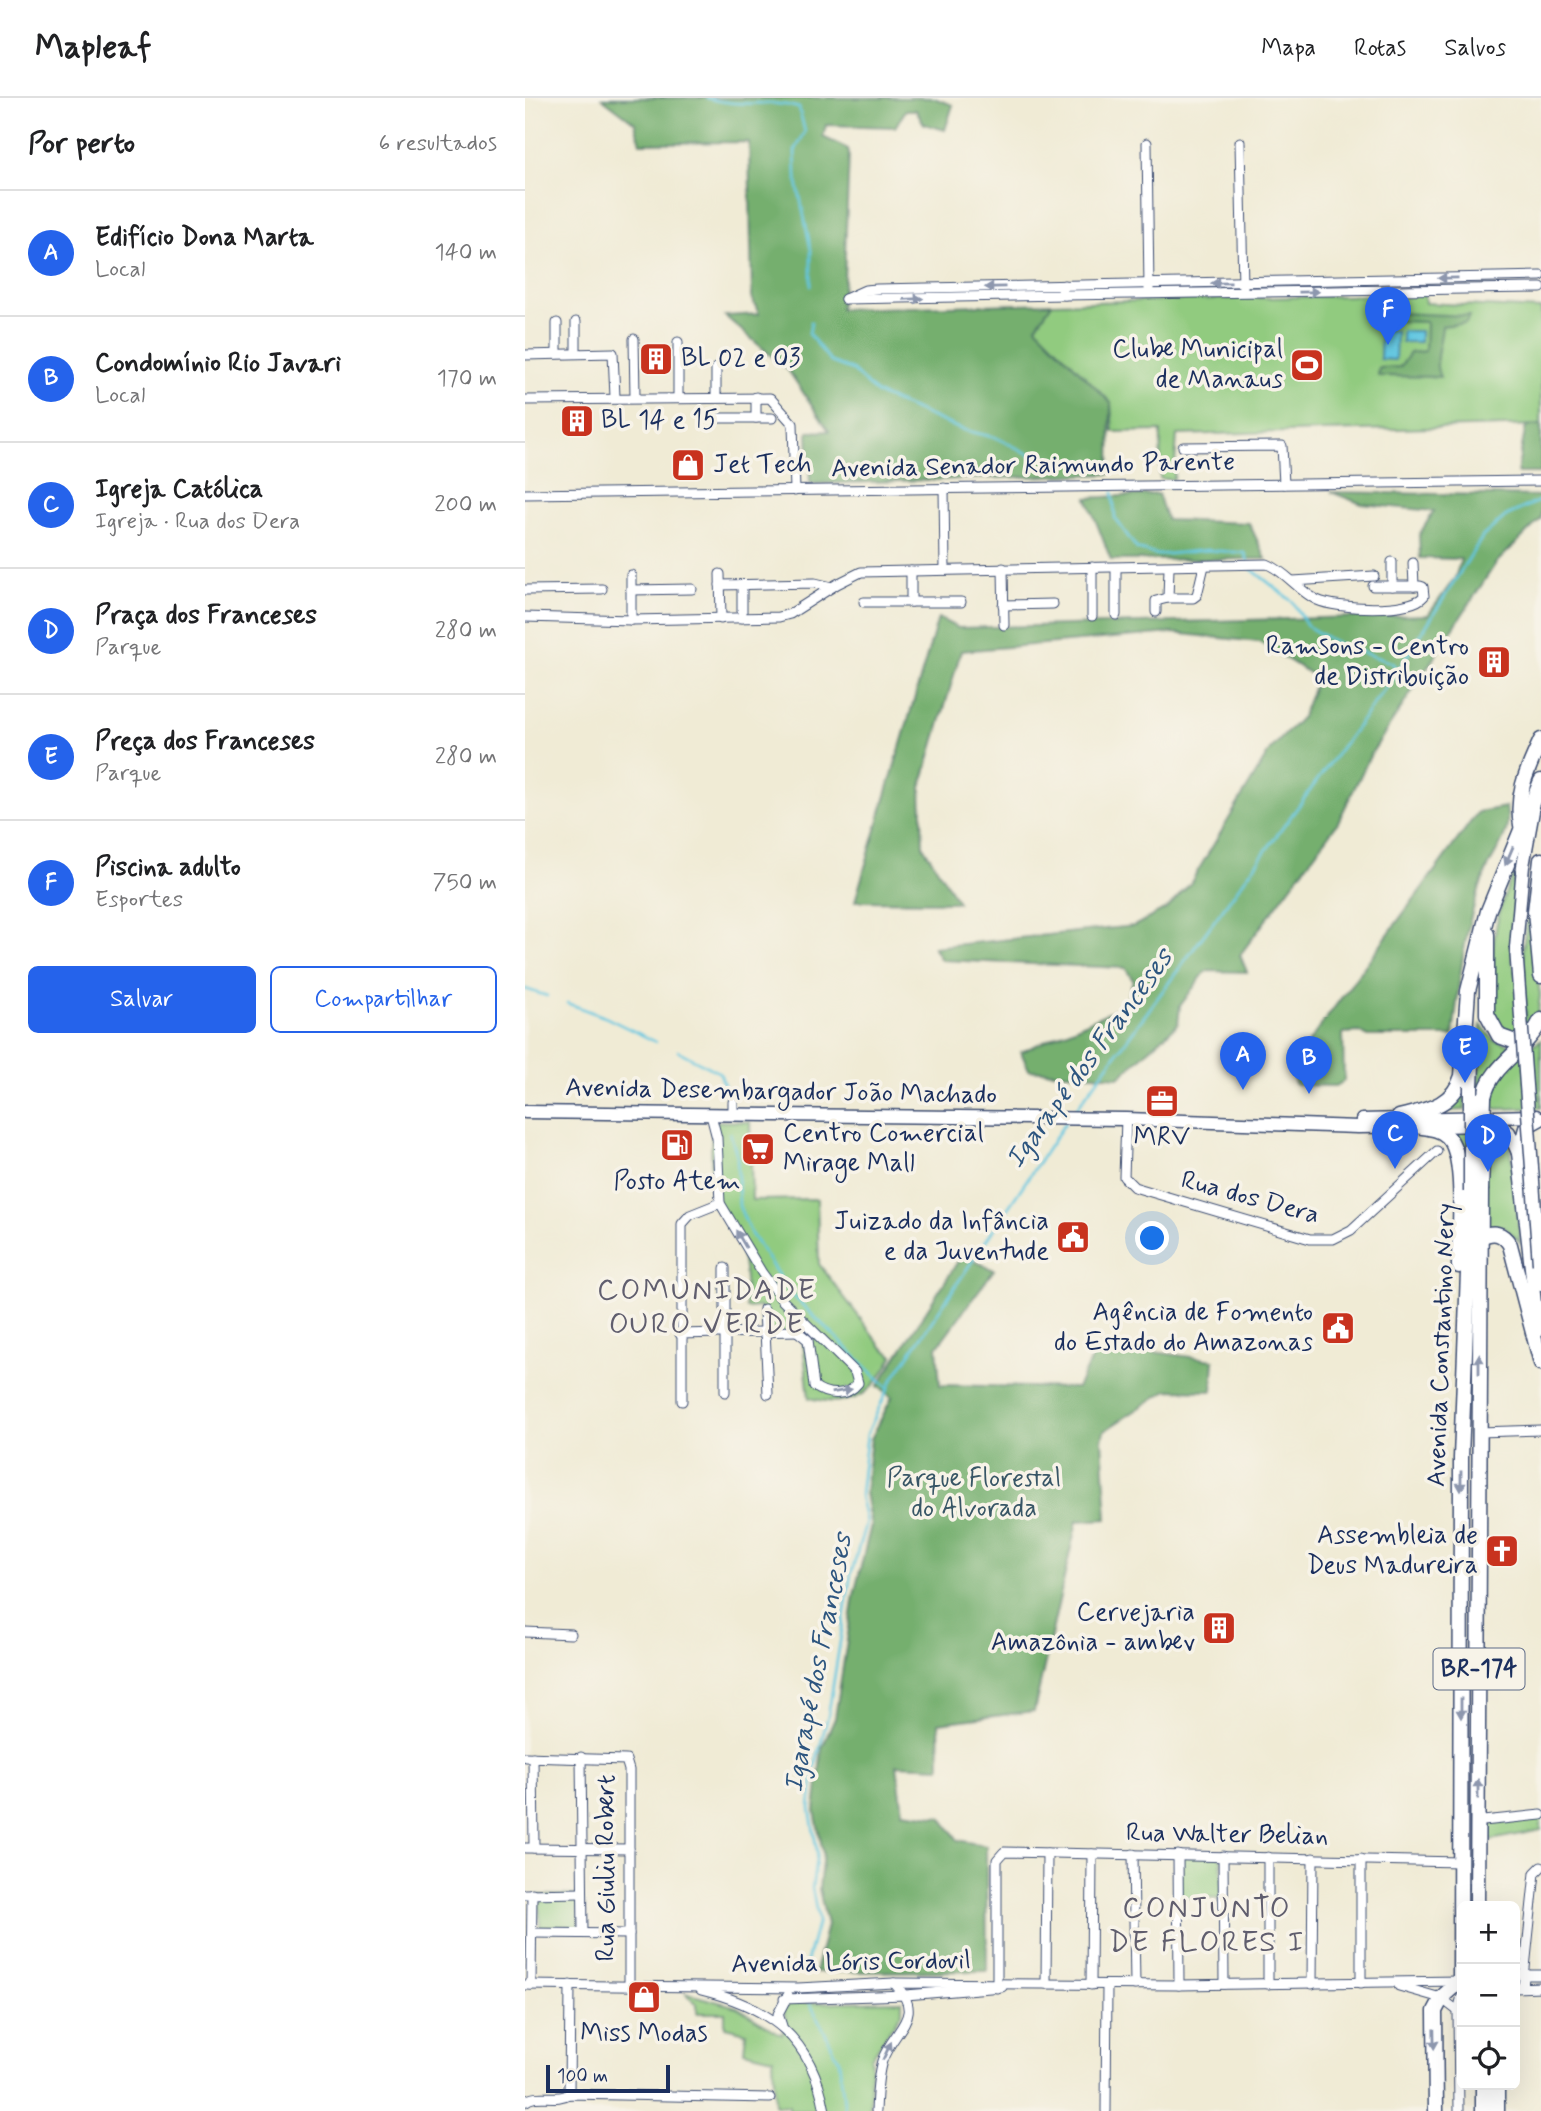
<!DOCTYPE html>
<html lang="pt">
<meta charset="utf-8">
<style>
:root{--surface:#fff;--page:#f2f2f2;--text:#202124;--muted:#757577;--line:#e0e0e0;--accent:#2563eb}
body{margin:0;font-family:Mynerve,sans-serif;background:var(--page);color:var(--text)}
.controls{position:absolute;right:21px;bottom:21px;display:grid;overflow:hidden;border-radius:10px;box-shadow:0 7px 28px #0002}
.controls button{width:63px;height:63px;display:grid;place-items:center;padding:0;border:0;border-bottom:2px solid var(--line);background:var(--surface);color:var(--text);font:35px sans-serif}
.scale{position:absolute;left:21px;bottom:18px;width:124px;box-sizing:border-box;padding-left:7px;border:4px solid #1b2f5e;border-top:0;font-size:19px;line-height:24px;white-space:nowrap;color:#1b2f5e;-webkit-text-stroke:5px #f7f3e8;paint-order:stroke}
.you{position:absolute;left:628px;top:1141px;width:24px;height:24px;margin:-18px;border:5px solid #fff;border-radius:50%;background:#1a73e8;box-shadow:0 0 0 10px #1a73e833}
.badge{display:grid;place-items:center;width:46px;height:46px;border-radius:50%;background:var(--accent);color:#fff;font-size:23px;font-weight:700}
.pin{position:absolute;translate:-50% -58px;filter:drop-shadow(0 2px 4px #0008)}
.pin::after{content:'';position:absolute;top:37px;width:24px;height:21px;background:inherit;clip-path:polygon(0 0,100% 0,50% 100%)}
.list{margin:0;padding:0;list-style:none}
h2{display:flex;justify-content:space-between;align-items:center;height:91px;margin:0;padding:0 28px;font-size:30px}
h2 small{font-size:23px;font-weight:400;color:var(--muted)}
.list li{display:grid;grid-template-columns:46px 1fr auto;gap:21px;align-items:center;box-sizing:border-box;height:126px;padding:0 28px;border-top:2px solid var(--line)}
.list b{display:block;font-size:26px;white-space:nowrap}
.list p{margin:0;font-size:23px;white-space:nowrap;color:var(--muted)}
.list em{font-size:23px;font-style:normal;color:var(--muted)}
.actions{display:flex;gap:14px;padding:21px 28px}
.actions a{flex:1;padding:16px 0;border:2px solid var(--accent);border-radius:10px;text-align:center;font-size:24px;color:var(--accent)}
.actions .main{background:var(--accent);color:#fff}
.icon{flex:none;width:38px;height:38px;fill:none;stroke:currentColor;stroke-width:2;stroke-linecap:round;stroke-linejoin:round}
.map{position:relative;flex:none;width:1016px;height:2013px;overflow:hidden}
header{display:flex;align-items:center;gap:42px;box-sizing:border-box;height:98px;padding:0 35px;background:var(--surface);border-bottom:2px solid var(--line)}
header strong{font-size:33px}
nav{display:flex;gap:38px;margin-inline-start:auto;font-size:24px}
main{display:flex}
aside{flex:1;background:var(--surface)}
.map>svg:first-child{display:block}
.green{fill:#91cb7f;stroke:#567d6e;stroke-width:2}
.forest{fill:#74af6e;stroke:#486f66;stroke-width:2}
.water{fill:#63c7e1;stroke:#3f7ba0;stroke-width:2}
.lines{fill:none;stroke-linecap:round;stroke-linejoin:round}
.stream{stroke:#63c7e1;stroke-width:2.5}
.minor-casing{stroke:#3b4b70;stroke-width:11}
.major-casing{stroke:#3b4b70;stroke-width:15}
.highway-casing{stroke:#3b4b70;stroke-width:17}
.minor{stroke:#fff;stroke-width:9}
.major{stroke:#fff;stroke-width:12}
.highway{stroke:#fff;stroke-width:14}
.major-bridge-casing{stroke:#3b4b70;stroke-width:15;stroke-linecap:butt}
.highway-bridge-casing{stroke:#3b4b70;stroke-width:17;stroke-linecap:butt}
.major-bridge{stroke:#fff;stroke-width:12}
.highway-bridge{stroke:#fff;stroke-width:14}
.oneway{fill:#8d97ae}
.labels{text-anchor:middle;dominant-baseline:central;stroke-width:7;stroke-linejoin:round;paint-order:stroke}
.shield{fill:#f7f3e8;stroke:#5d6a87;stroke-width:2}
.shield-label{font-size:24px;font-weight:bold;fill:#1b2f5e}
.poi-label{font-size:26px;fill:#1b2f5e;stroke:#f7f3e8;text-anchor:end}
.street-label{font-size:26px;fill:#1b2f5e;stroke:#f7f3e8}
.park-label{font-size:26px;fill:#385666;stroke:#f7f3e8}
.water-label{font-size:28px;font-style:italic;fill:#2d557f;stroke:#f7f3e8}
.quarter-label{font-size:30px;letter-spacing:2px;fill:#605e6e;stroke:#f7f3e8}
</style>
<header>
<strong>Mapleaf</strong>
<nav><a>Mapa</a><a>Rotas</a><a>Salvos</a></nav>
</header>
<main>
<aside>
<h2>Por perto<small>6 resultados</small></h2>
<ul class="list">
<li><span class="badge">A</span><div><b>Edifício Dona Marta</b><p>Local</p></div><em>140 m</em></li>
<li><span class="badge">B</span><div><b>Condomínio Rio Javari</b><p>Local</p></div><em>170 m</em></li>
<li><span class="badge">C</span><div><b>Igreja Católica</b><p>Igreja · Rua dos Dera</p></div><em>200 m</em></li>
<li><span class="badge">D</span><div><b>Praça dos Franceses</b><p>Parque</p></div><em>280 m</em></li>
<li><span class="badge">E</span><div><b>Preça dos Franceses</b><p>Parque</p></div><em>280 m</em></li>
<li><span class="badge">F</span><div><b>Piscina adulto</b><p>Esportes</p></div><em>750 m</em></li>
</ul>
<div class="actions"><a class="main">Salvar</a><a>Compartilhar</a></div>
</aside>
<div class="map">
<svg width="1016" height="2013" viewBox="0 0 1016 2013">
<rect width="100%" height="100%" fill="#f7f3e8"/>
<filter id="ink" filterUnits="userSpaceOnUse"><feTurbulence type="fractalNoise" baseFrequency=".0143" numOctaves="2"/><feDisplacementMap in="SourceGraphic" scale="14" xChannelSelector="R" yChannelSelector="G"/><feConvolveMatrix kernelMatrix="1 2 1 2 8 2 1 2 1" color-interpolation-filters="sRGB"/></filter>
<filter id="wash" filterUnits="userSpaceOnUse"><feTurbulence type="fractalNoise" baseFrequency=".00686" numOctaves="4" result="noise"/><feDisplacementMap in="SourceGraphic" scale="28" xChannelSelector="R" yChannelSelector="G"/><feGaussianBlur stdDeviation="1.57" result="paint"/><feColorMatrix in="noise" values="0 0 0 0 0 0 0 0 0 0 0 0 0 0 0 0 0 1.4 0 .05"/><feComposite in="paint" operator="in"/></filter>
<g filter="url(#wash)">
<rect width="100%" height="100%" fill="#f0ebd5"/>
<!-- green -->
<g class="green">
<polygon points="899,196 900,205 1016,211 1016,327 652,337 649,381 635,381 636,333 588,334 586,305 511,229 527,205"/>
<path d="M990,774L987,860L1001,920L998,851L1003,810L1015,897L1012,923L993,941L970,929C962,881 966,818 990,774Z"/>
<polygon points="956,927 969,942 987,947 953,997"/>
<path d="M1016,942V1010L967,1011C968,980 989,956 1016,942Z"/>
<polygon points="940,976 940,1012 911,1013"/>
<path d="M187,1023L225,1024L227,1102L292,1101L294,1166L357,1249L368,1258C348,1296 329,1311 284,1300L277,1236L238,1231L235,1209L221,1210C220,1169 220,1135 186,1105Z"/>
<polygon points="967,1029 978,1034 986,1048 995,1144 978,1128 962,1131 941,1091 921,1030"/>
<polygon points="1016,1719 1016,1732 961,1743 961,1727"/>
<polygon points="653,1754 696,1755 698,1800 653,1799"/>
<polygon points="14,1797 53,1797 54,1833 15,1833"/>
<polygon points="160,1895 212,1909 257,1937 261,1921 258,1912 265,1905 377,1903 377,1914 346,1960 345,2013 264,2013 264,2008 250,2007 248,1960 219,1953 221,1934 200,1929 200,1915 172,1915 172,1906"/>
</g>
<!-- forest -->
<g class="forest">
<polygon points="77,0 409,0 428,7 420,32 399,26 391,12 381,12 370,29 301,27 298,39 323,51 324,56 319,182 315,211 527,205 511,229 586,305 585,376 285,386 283,334 304,333 263,272 200,218 234,216 227,200 224,44 115,45 110,25"/>
<path d="M872,215L944,218L941,225L917,228C916,246 907,262 915,279L853,278L854,270L875,269L885,255L900,253L901,224L870,223Z"/>
<polygon points="1016,327 1016,375 992,375 1001,328"/>
<polygon points="806,394 1016,398 1016,421 971,465 846,656 813,724 715,857 722,874 681,873 655,908 653,926 594,979 504,972 496,954 600,907 608,882 600,870 416,862 408,849 609,828 643,810 665,786 745,652 777,619 792,580 734,544 647,535 436,553 396,689 398,748 433,804 330,803 413,520 433,530 903,517 930,480 936,461 895,460 894,437 909,413 837,406"/>
<polygon points="633,396 642,422 724,425 741,461 586,462 562,400"/>
<path d="M981,709C987,739 972,748 961,774C938,826 935,883 928,938H841L835,934L818,935L819,983L811,988L771,987L764,971L953,714Z"/>
<polygon points="437,1157 469,1172 412,1249 415,1287 552,1290 567,1259 591,1249 689,1262 687,1293 642,1292 579,1333 577,1342 582,1421 552,1423 509,1613 414,1625 415,1669 372,1667 378,1714 416,1719 433,1742 461,1748 462,1873 290,1874 302,1827 294,1791 298,1755 290,1713 297,1650 310,1620 329,1497 346,1427 340,1395 346,1341 367,1299 353,1288"/>
</g>
<!-- water -->
<g class="water">
<polygon points="856,232 871,233 870,262 855,261"/>
<rect x="877" y="233" width="18" height="11"/>
</g>
<g class="lines">
<!-- stream -->
<g class="stream">
<path d="M182,0C216,11 242,0 274,10L280,34L270,53L271,79L286,152V188"/>
<polyline points="286,224 284,236 306,264 327,272 351,295 435,331 472,340 504,356 541,363 574,364 589,374"/>
<polyline points="588,394 590,420 612,451 633,457 683,452 720,455 723,463"/>
<polyline points="725,470 768,504 782,528 811,545 867,565 873,572"/>
<polyline points="0,891 22,898"/>
<polyline points="42,905 80,919 131,944"/>
<polyline points="153,953 195,975 204,1002"/>
<polyline points="548,1015 872,574 958,438 981,418 1016,402"/>
<polyline points="205,1035 212,1057 214,1108 226,1136 265,1195 363,1290"/>
<polyline points="281,1867 293,1822 287,1790 292,1754 285,1710 289,1671 303,1618 326,1476 341,1424 335,1397 342,1336 366,1284 540,1025"/>
<polyline points="285,1905 314,1962 320,2013"/>
</g>
</g>
</g>
<g filter="url(#ink)">
<g class="lines">
<!-- minor casing -->
<g class="minor-casing">
<g id="minor">
<polyline points="715,44 718,189"/>
<polyline points="622,45 624,191"/>
<polyline points="539,187 537,194 540,197 1016,190"/>
<polyline points="320,201 340,192 352,191 1016,178"/>
<polyline points="320,201 540,197"/>
<polyline points="51,224 51,255"/>
<polyline points="32,225 32,255"/>
<polyline points="109,241 110,299"/>
<polyline points="153,244 153,299"/>
<polyline points="0,257 88,255 90,299"/>
<polyline points="191,299 191,270"/>
<polyline points="231,299 231,320"/>
<polyline points="0,302 245,300 268,326 270,393"/>
<polyline points="191,320 247,320"/>
<polyline points="658,349 757,348 759,386"/>
<polyline points="419,390 420,472"/>
<polyline points="0,396 1016,383"/>
<polyline points="867,464 867,488"/>
<polyline points="888,465 889,488"/>
<polyline points="567,469 567,518"/>
<polyline points="478,470 479,527"/>
<polyline points="386,473 386,504"/>
<polyline points="195,476 196,521"/>
<polyline points="106,477 106,522"/>
<polyline points="768,483 849,478"/>
<polyline points="195,487 290,485 307,489"/>
<polyline points="217,487 217,520"/>
<polyline points="0,492 77,491"/>
<polyline points="106,492 167,491"/>
<polyline points="643,500 668,500 672,497 679,468"/>
<polyline points="339,504 436,504"/>
<polyline points="478,507 528,506"/>
<polyline points="631,514 631,503 643,500 644,470"/>
<polyline points="591,517 591,470"/>
<path d="M0,519L106,522L254,519L265,516L312,486L336,474L742,466C762,474 773,493 792,502C811,511 885,515 899,498L898,489L895,488H848"/>
<polyline points="208,1004 208,1017"/>
<path d="M186,1017L192,1040L195,1105L237,1175L257,1202L330,1274L333,1285C322,1299 302,1298 289,1288L283,1242L272,1233"/>
<polyline points="601,1021 599,1079 609,1089 785,1141 808,1141 826,1132 912,1053"/>
<polyline points="200,1170 200,1294"/>
<polyline points="239,1211 243,1296"/>
<polyline points="155,1236 272,1233"/>
<polyline points="157,1303 157,1126 165,1117 195,1105"/>
<polyline points="954,1334 1016,1332"/>
<polyline points="0,1534 46,1536"/>
<polyline points="0,1659 101,1662 104,1672 104,1886"/>
<polyline points="8,1659 9,1750"/>
<polyline points="56,1659 58,1835"/>
<polyline points="953,1716 958,1723 1016,1717"/>
<polyline points="0,1750 104,1751"/>
<polyline points="608,1756 610,1887"/>
<polyline points="653,1757 654,1887"/>
<polyline points="698,1758 699,1886"/>
<polyline points="836,1761 836,1885"/>
<polyline points="0,1796 57,1795"/>
<polyline points="7,1835 104,1836"/>
<polyline points="998,1877 1016,1877"/>
<polyline points="521,1886 522,1755"/>
<polyline points="743,1886 743,1759"/>
<polyline points="787,1886 788,1760"/>
<polyline points="0,1887 273,1890 369,1885 654,1887 935,1883"/>
<polyline points="6,1887 7,1795"/>
<polyline points="566,1887 567,1756"/>
<polyline points="874,1888 916,1900 933,1913"/>
<polyline points="998,1889 1010,1775 1016,1769"/>
<polyline points="472,1890 472,1762 479,1754 935,1764"/>
<polyline points="990,1890 1016,1889"/>
<path d="M176,1892C245,1909 287,1940 300,2013"/>
<polyline points="259,1901 381,1897 477,1889"/>
<polyline points="257,1928 253,1916 263,1897"/>
<polyline points="44,1996 45,1887"/>
<path d="M0,2004C11,1994 31,2004 44,1996L245,2000"/>
<path d="M351,2013C352,1996 352,1979 357,1963C369,1929 402,1919 369,1885"/>
<polyline points="581,2013 582,1887"/>
<polyline points="934,2013 933,1913 937,1898"/>
</g>
</g>
<!-- major casing -->
<g class="major-casing">
<g id="major">
<polyline points="991,850 998,768 1008,713"/>
<polyline points="0,1014 601,1021 833,1029 973,1027 984,1034 993,1055"/>
<polyline points="837,1022 1011,1018"/>
<polyline points="1014,1166 1016,1186"/>
<polyline points="1013,1232 993,1055 1000,1030 1016,1021"/>
</g>
</g>
<!-- highway casing -->
<g class="highway-casing">
<g id="highway">
<path d="M996,727C990,695 1003,671 1016,642"/>
<polyline points="1016,762 1010,813 1016,878"/>
<polyline points="962,836 962,916 974,938 999,947"/>
<polyline points="946,988 948,942"/>
<path d="M959,999C966,966 1002,952 1016,922"/>
<path d="M874,1019C901,1012 928,1008 937,978L943,893L963,813L1016,683"/>
<path d="M891,1028C902,1030 914,1030 922,1038C943,1058 933,1139 934,1168"/>
<path d="M955,1140C968,1132 978,1135 985,1147L1016,1265"/>
<polyline points="952,1808 956,1093"/>
<polyline points="935,1883 936,1360 946,1094"/>
<polyline points="958,1987 958,2013"/>
<polyline points="911,2013 910,1913 918,1898 935,1883"/>
<polyline points="972,2013 972,1987"/>
</g>
</g>
<!-- minor -->
<use href="#minor" class="minor"/>
<!-- major -->
<use href="#major" class="major"/>
<!-- highway -->
<use href="#highway" class="highway"/>
<!-- major-bridge casing -->
<g class="major-bridge-casing">
<polyline id="major-bridge" points="991,850 1014,1166"/>
</g>
<!-- highway-bridge casing -->
<g class="highway-bridge-casing">
<g id="highway-bridge">
<polyline points="956,1093 959,999"/>
<polyline points="946,1094 946,988"/>
</g>
</g>
<!-- major-bridge -->
<use href="#major-bridge" class="major-bridge"/>
<!-- highway-bridge -->
<use href="#highway-bridge" class="highway-bridge"/>
</g>
<!-- one-way arrows -->
<defs><path id="oneway-solid" d="M-6-.8H1V-3.2L6.5 0L1 3.2V.8H-6Z" transform="scale(1.75)"/></defs>
<g class="oneway">
<use href="#oneway-solid" transform="translate(923 180) rotate(179)"/>
<use href="#oneway-solid" transform="translate(696 185) rotate(179)"/>
<use href="#oneway-solid" transform="translate(470 189) rotate(179)"/>
<use href="#oneway-solid" transform="translate(784 194) rotate(-1)"/>
<use href="#oneway-solid" transform="translate(388 201) rotate(-2)"/>
<use href="#oneway-solid" transform="translate(984 758) rotate(113)"/>
<use href="#oneway-solid" transform="translate(216 1141) rotate(-120)"/>
<use href="#oneway-solid" transform="translate(954 1266) rotate(-90)"/>
<use href="#oneway-solid" transform="translate(317 1293) rotate(-10)"/>
<use href="#oneway-solid" transform="translate(936 1383) rotate(90)"/>
<use href="#oneway-solid" transform="translate(936 1610) rotate(90)"/>
<use href="#oneway-solid" transform="translate(953 1691) rotate(-90)"/>
<use href="#oneway-solid" transform="translate(909 1941) rotate(89)"/>
<use href="#oneway-solid" transform="translate(362 1953) rotate(-65)"/>
</g>
</g>
<!-- icons -->
<defs>
<g id="building-square" transform="scale(1.75)"><rect x="-9" y="-9" width="18" height="18" rx="4" fill="#c8321e" stroke="#f7f3e8"/><path d="M-4-6H4V6H1V3H-1V6H-4ZM-2.5-4.3h1.7v1.8h-1.7ZM.8-4.3h1.7v1.8H.8ZM-2.5-1h1.7V.8h-1.7ZM.8-1h1.7V.8H.8Z" fill="#fff"/></g>
<g id="stadium-square" transform="scale(1.75)"><rect x="-9" y="-9" width="18" height="18" rx="4" fill="#c8321e" stroke="#f7f3e8"/><path d="M0-5a6.5 5 0 1 0 0 10a6.5 5 0 1 0 0-10ZM-3.5-1.8h7v3.6h-7Z" fill="#fff"/></g>
<g id="shop-square" transform="scale(1.75)"><rect x="-9" y="-9" width="18" height="18" rx="4" fill="#c8321e" stroke="#f7f3e8"/><path d="M-5-2.5h2.3a2.7 3.5 0 0 1 5.4 0H5L5.5 6h-11ZM-1.5-2.5h3a1.5 2.3 0 0 0-3 0Z" fill="#fff"/></g>
<g id="office-square" transform="scale(1.75)"><rect x="-9" y="-9" width="18" height="18" rx="4" fill="#c8321e" stroke="#f7f3e8"/><path d="M-6-3h4V-5.5h4V-3h4V5H-6ZM-1-4.5V-3h2v-1.5ZM-6 0V1H6V0Z" fill="#fff"/></g>
<g id="fuel-square" transform="scale(1.75)"><rect x="-9" y="-9" width="18" height="18" rx="4" fill="#c8321e" stroke="#f7f3e8"/><path d="M-5.5-6h7V0h2V4h1.3V-2.5L3-4.5l.8-.8L6-3V5H2.5V1h-1V6h-7ZM-4.2-4.7v3.2H.2V-4.7Z" fill="#fff"/></g>
<g id="supermarket-square" transform="scale(1.75)"><rect x="-9" y="-9" width="18" height="18" rx="4" fill="#c8321e" stroke="#f7f3e8"/><path d="M-6-5.5h2.5l.6 2H6L4.5 2H-2.5L-4.4-4H-6ZM-1.5 3.2a1.3 1.3 0 1 0 .1 0ZM3 3.2a1.3 1.3 0 1 0 .1 0Z" fill="#fff"/></g>
<g id="civic-square" transform="scale(1.75)"><rect x="-9" y="-9" width="18" height="18" rx="4" fill="#c8321e" stroke="#f7f3e8"/><path d="M-.6-6.5H3V-4.5H.6V-3L4-1V1h2V6H-6V1h2V-1L-.6-3ZM-1.2 2.5V6h2.4V2.5Z" fill="#fff"/></g>
<g id="church-square" transform="scale(1.75)"><rect x="-9" y="-9" width="18" height="18" rx="4" fill="#c8321e" stroke="#f7f3e8"/><path d="M-1.2-6h2.4v3.5h3.3v2.4h-3.3V6h-2.4V-.1h-3.3v-2.4h3.3Z" fill="#fff"/></g>
</defs>
<g fill-rule="evenodd">
<use href="#building-square" x="131" y="261"/>
<use href="#stadium-square" x="782" y="267"/>
<use href="#building-square" x="52" y="323"/>
<use href="#shop-square" x="163" y="367"/>
<use href="#building-square" x="969" y="564"/>
<use href="#office-square" x="637" y="1003"/>
<use href="#fuel-square" x="152" y="1047"/>
<use href="#supermarket-square" x="233" y="1051"/>
<use href="#civic-square" x="548" y="1139"/>
<use href="#civic-square" x="813" y="1230"/>
<use href="#church-square" x="977" y="1453"/>
<use href="#building-square" x="694" y="1530"/>
<use href="#shop-square" x="119" y="1899"/>
</g>
<g class="labels">
<!-- shield labels -->
<rect class="shield" x="908.5" y="1550.5" width="91" height="41" rx="5"/>
<g class="shield-label">
<text x="954" y="1571">BR-174</text>
</g>
<!-- poi labels -->
<g class="poi-label">
<text x="758" y="252">Clube Municipal<tspan x="758" dy="30">de Manaus</tspan></text>
<text x="156" y="261" text-anchor="start">BL 02 e 03</text>
<text x="76" y="323" text-anchor="start">BL 14 e 15</text>
<text x="188" y="367" text-anchor="start">Jet Tech</text>
<text x="944" y="549">Ramsons - Centro<tspan x="944" dy="30">de Distribuição</tspan></text>
<text x="258" y="1036" text-anchor="start">Centro Comercial<tspan x="258" dy="30">Mirage Mall</tspan></text>
<text x="637" y="1040" text-anchor="middle">MRV</text>
<text x="152" y="1084" text-anchor="middle">Posto Atem</text>
<text x="524" y="1124">Juizado da Infância<tspan x="524" dy="30">e da Juventude</tspan></text>
<text x="788" y="1215">Agência de Fomento<tspan x="788" dy="30">do Estado do Amazonas</tspan></text>
<text x="953" y="1438">Assembleia de<tspan x="953" dy="30">Deus Madureira</tspan></text>
<text x="670" y="1515">Cervejaria<tspan x="670" dy="30">Amazônia - ambev</tspan></text>
<text x="119" y="1936" text-anchor="middle">Miss Modas</text>
</g>
<!-- street labels -->
<g class="street-label">
<text transform="translate(508 368) rotate(-1)">Avenida Senador Raimundo Parente</text>
<text transform="translate(256 994) rotate(1)">Avenida Desembargador João Machado</text>
<text transform="translate(725 1100) rotate(15)">Rua dos Dera</text>
<text transform="translate(917 1247) rotate(-88)">Avenida Constantino Nery</text>
<text transform="translate(702 1737) rotate(1)">Rua Walter Belian</text>
<text transform="translate(82 1770) rotate(-90)">Rua Giuliu Robert</text>
<text transform="translate(326 1865) rotate(-1)">Avenida Lóris Cordovil</text>
</g>
<!-- park labels -->
<g class="park-label">
<text x="449" y="1381">Parque Florestal<tspan x="449" dy="30">do Alvorada</tspan></text>
</g>
<!-- water labels -->
<g class="water-label">
<text transform="translate(565 961) rotate(-54)">Igarapé dos Franceses</text>
<text transform="translate(294 1565) rotate(-79)">Igarapé dos Franceses</text>
</g>
<!-- quarter labels -->
<g class="quarter-label">
<text x="182" y="1192">COMUNIDADE<tspan x="182" dy="34">OURO VERDE</tspan></text>
<text x="682" y="1810">CONJUNTO<tspan x="682" dy="34">DE FLORES I</tspan></text>
</g>
</g>
</svg>
<div class="controls">
<button>+</button>
<button>−</button>
<button><svg class="icon" aria-label="locate" viewBox="0 0 24 24"><circle cx="12" cy="12" r="6"/><path d="M12 2v4M12 18v4M2 12h4M18 12h4"/></svg></button>
</div>
<div class="scale">100 m</div>
<div class="you"></div>
<div class="pin badge" style="left:718px;top:992px">A</div>
<div class="pin badge" style="left:784px;top:996px">B</div>
<div class="pin badge" style="left:870px;top:1071px">C</div>
<div class="pin badge" style="left:963px;top:1074px">D</div>
<div class="pin badge" style="left:940px;top:985px">E</div>
<div class="pin badge" style="left:863px;top:247px">F</div>
</div>
</main>
